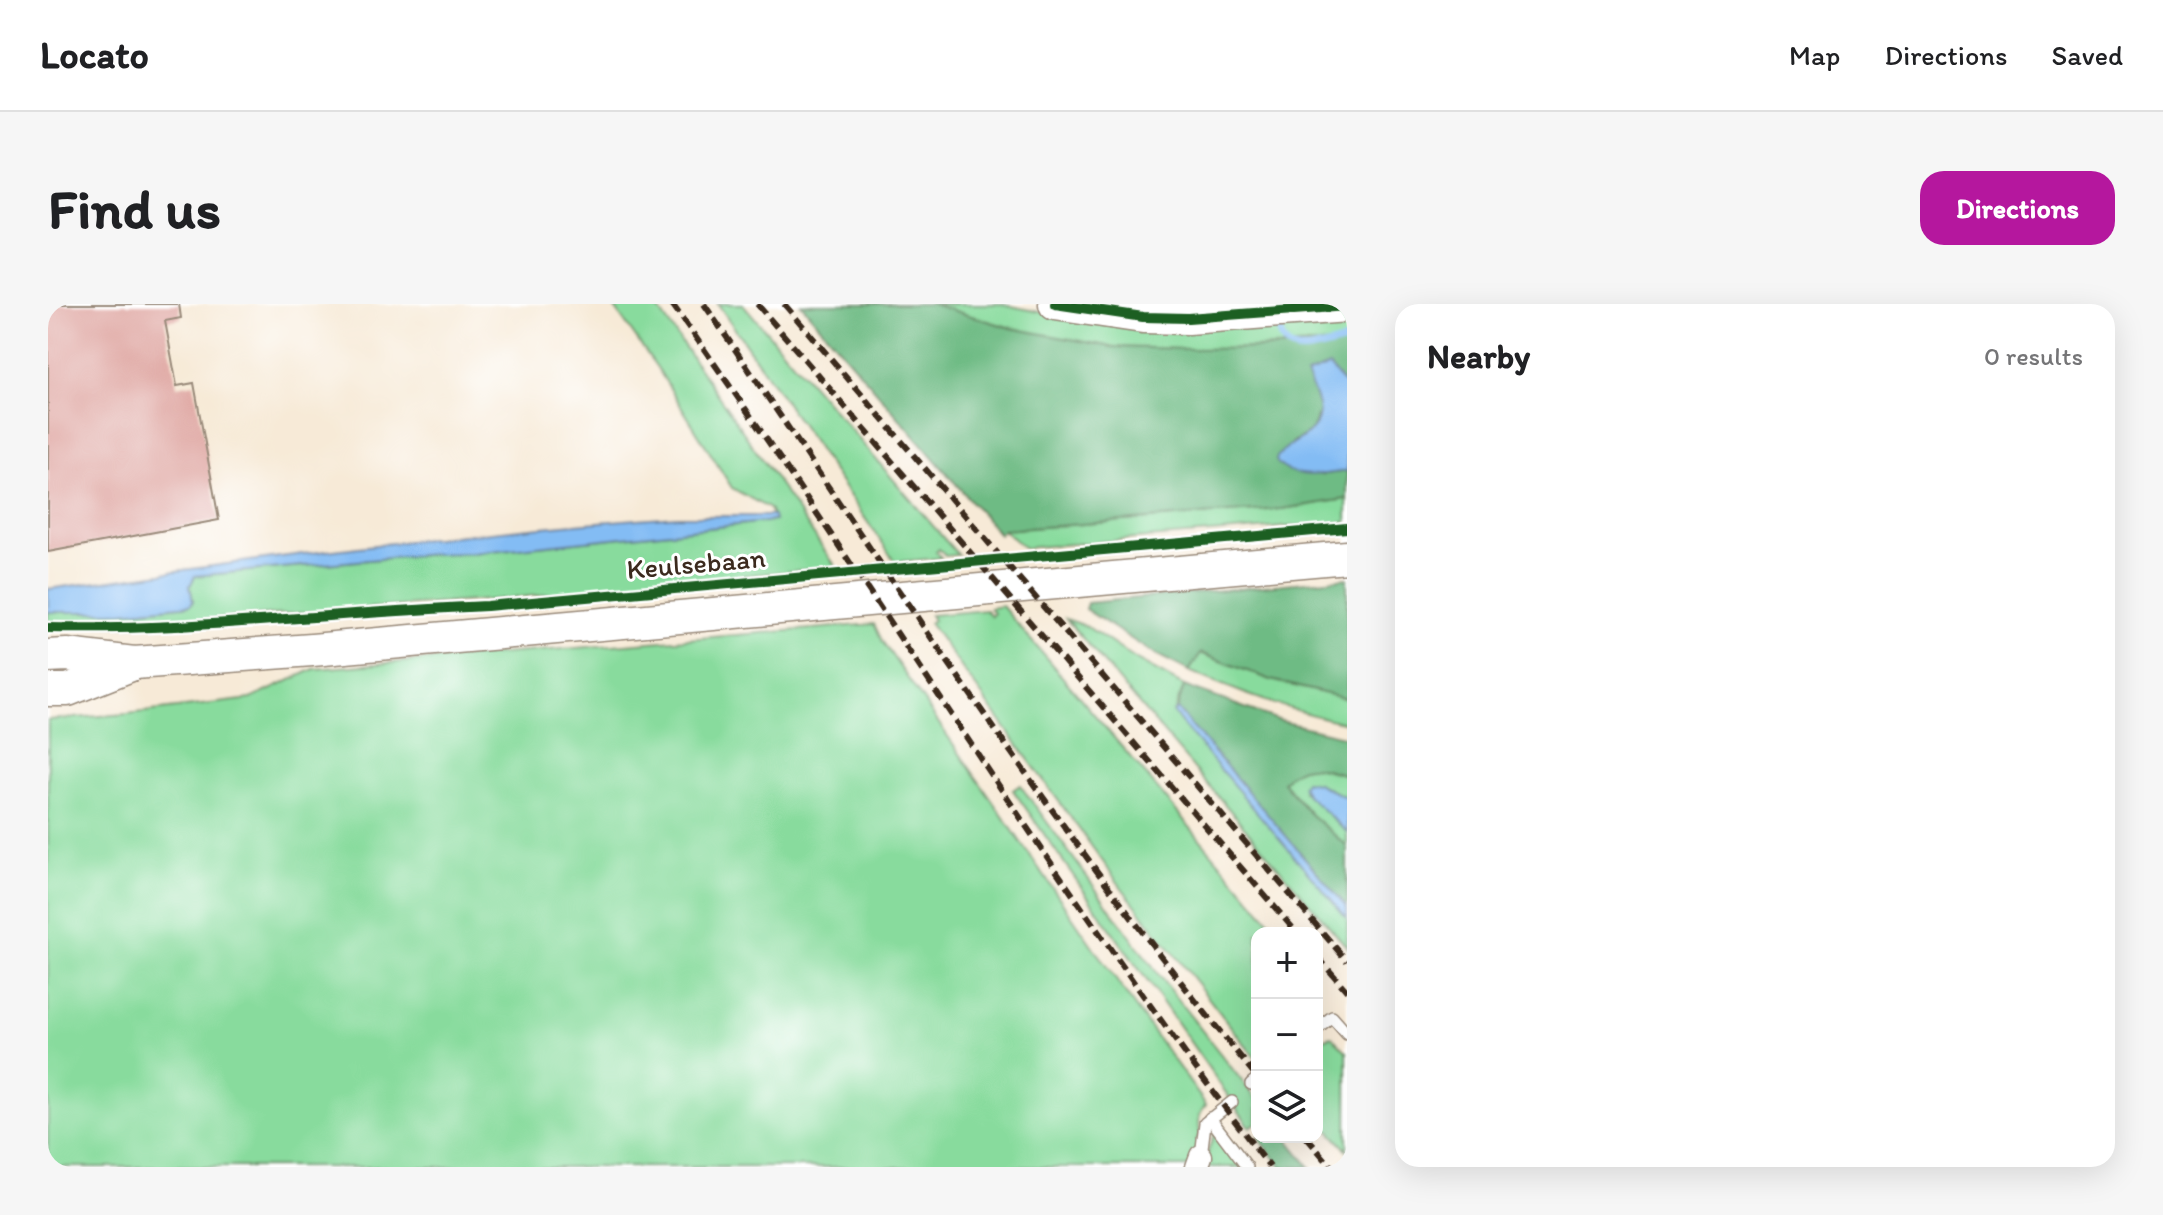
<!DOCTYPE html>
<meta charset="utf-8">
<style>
:root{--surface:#fff;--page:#f6f6f6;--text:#202124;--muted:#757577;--line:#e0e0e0;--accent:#b5179e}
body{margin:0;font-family:Itim,sans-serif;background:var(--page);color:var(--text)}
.controls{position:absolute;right:24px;bottom:24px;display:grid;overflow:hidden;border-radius:16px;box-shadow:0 8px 32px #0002}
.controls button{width:72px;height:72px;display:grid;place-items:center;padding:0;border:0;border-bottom:2px solid var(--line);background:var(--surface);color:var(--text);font:40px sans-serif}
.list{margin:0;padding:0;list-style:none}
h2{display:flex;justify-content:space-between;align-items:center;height:104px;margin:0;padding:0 32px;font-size:34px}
h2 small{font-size:26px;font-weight:400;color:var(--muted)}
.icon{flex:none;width:44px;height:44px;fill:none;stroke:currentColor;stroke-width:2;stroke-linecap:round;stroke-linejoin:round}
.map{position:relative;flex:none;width:1299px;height:863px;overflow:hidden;border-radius:24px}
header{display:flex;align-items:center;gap:48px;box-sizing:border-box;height:112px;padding:0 40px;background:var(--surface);border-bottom:2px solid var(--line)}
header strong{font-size:38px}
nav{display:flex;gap:44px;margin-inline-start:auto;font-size:28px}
.intro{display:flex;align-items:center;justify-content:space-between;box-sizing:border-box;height:192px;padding:0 48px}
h1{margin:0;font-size:56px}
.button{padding:20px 36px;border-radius:24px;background:var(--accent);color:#fff;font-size:28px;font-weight:700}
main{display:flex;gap:48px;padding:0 48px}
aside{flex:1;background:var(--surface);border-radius:24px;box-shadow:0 8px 32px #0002}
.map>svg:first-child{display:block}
.green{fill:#88db9d;stroke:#62825e;stroke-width:2}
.forest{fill:#6ebb84;stroke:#547251;stroke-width:2}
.water{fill:#83bcf4;stroke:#5f7389;stroke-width:2}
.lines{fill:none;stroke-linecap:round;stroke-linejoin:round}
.stream{stroke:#83bcf4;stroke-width:7}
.building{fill:#e1aca7}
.lane-casing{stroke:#998a7a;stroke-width:14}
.street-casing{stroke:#998a7a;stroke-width:25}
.secondary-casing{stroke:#998a7a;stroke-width:35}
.lane{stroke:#fff;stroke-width:11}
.street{stroke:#fff;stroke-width:22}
.secondary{stroke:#fff;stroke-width:32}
.rail{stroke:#3b2a1e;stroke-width:6;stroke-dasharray:12 6;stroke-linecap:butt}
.cycleway-casing{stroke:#fff;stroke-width:15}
.cycleway{stroke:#1b5e20;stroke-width:10}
.labels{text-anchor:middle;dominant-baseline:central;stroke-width:6;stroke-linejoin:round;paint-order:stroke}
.street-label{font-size:28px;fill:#3b2a1e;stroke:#fff}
</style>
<header>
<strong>Locato</strong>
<nav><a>Map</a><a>Directions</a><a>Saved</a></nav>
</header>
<div class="intro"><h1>Find us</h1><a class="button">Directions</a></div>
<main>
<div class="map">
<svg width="1299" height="863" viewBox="0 0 1299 863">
<rect width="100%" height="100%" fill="#fff"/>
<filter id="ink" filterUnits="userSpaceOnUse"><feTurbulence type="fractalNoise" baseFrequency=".0125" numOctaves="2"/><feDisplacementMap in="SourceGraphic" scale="16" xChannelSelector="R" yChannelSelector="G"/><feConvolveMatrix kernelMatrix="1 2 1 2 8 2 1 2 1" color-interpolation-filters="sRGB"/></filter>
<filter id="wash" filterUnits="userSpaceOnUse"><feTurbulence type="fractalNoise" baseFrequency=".006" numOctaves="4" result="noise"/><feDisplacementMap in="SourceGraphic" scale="32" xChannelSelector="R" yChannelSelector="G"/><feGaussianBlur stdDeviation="1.8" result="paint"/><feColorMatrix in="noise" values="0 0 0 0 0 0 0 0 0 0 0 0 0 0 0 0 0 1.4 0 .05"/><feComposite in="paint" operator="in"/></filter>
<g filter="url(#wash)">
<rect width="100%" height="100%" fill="#f7ead7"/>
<!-- green -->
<g class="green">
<polygon points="564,0 607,0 788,263 441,296 77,321 0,319 0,308 75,308 142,301 145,297 142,282 146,272 386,250 424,249 726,217 721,205 684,184 610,65"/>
<polygon points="670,0 695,0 910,251 897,252 891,245 888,248 893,254 847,258"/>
<path d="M884,0H954L1024,15L1299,12V38C1223,44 1144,49 1068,43C1005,37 944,20 884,0Z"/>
<polygon points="1299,195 1299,218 976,244 955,226 1234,205"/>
<polygon points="954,302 1232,629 1209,629 1209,756 1074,584 881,319 885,316 882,311 938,306 943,312 946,309 942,304"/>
<polygon points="1018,315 1038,322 1090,357 1136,382 1126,408 1299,614 1299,643"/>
<path d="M826,320L834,337L1077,689L1158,801C1149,811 1151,818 1152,831L1148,836L1151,839L1143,863H0V416L79,410L203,395L266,365Z"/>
<path d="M1152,349L1223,376L1299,395V419C1245,408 1191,389 1141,367Z"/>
<polygon points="1263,462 1299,471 1299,494 1269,479 1255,487 1299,528 1299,542 1262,510 1235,478 1245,466"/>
<polygon points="972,481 1118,681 1209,796 1209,818 1202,823 965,486"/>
<polygon points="1284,732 1299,748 1299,846 1269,814 1269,737"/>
<polygon points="1167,827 1194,863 1155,863"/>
</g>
<!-- forest -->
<g class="forest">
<path d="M753,0H884L963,24L1065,43L1142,45L1231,44L1299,38V83L1292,76C1286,84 1275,94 1272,103C1265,125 1268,126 1245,138L1272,171L1299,167V195L1234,205L955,226L951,230Z"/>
<polygon points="1299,274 1299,395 1223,376 1153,349 1141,367 1103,348 1037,305 1039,299"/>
<path d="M1136,382L1233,417L1299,433V471C1273,464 1254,454 1235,478L1262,510L1299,542V603L1129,405Z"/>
<polygon points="1210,833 1238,833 1262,863 1234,863"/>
</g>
<!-- water -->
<g class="water">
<path d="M1281,62L1299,83V167C1278,170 1242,177 1228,157L1229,153C1236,144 1245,139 1255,133C1282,116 1268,93 1258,71Z"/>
<path d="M630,212H725L726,217L424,249L386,250L147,272L142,282L145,297L142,301L75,308H0V285C210,255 419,226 630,212Z"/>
<polygon points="1129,405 1299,603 1299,614 1132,418 1125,408"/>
<polygon points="1257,477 1269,479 1299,494 1299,528 1259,491 1254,482"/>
</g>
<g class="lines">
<!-- stream -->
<path class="stream" d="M1230,17C1234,63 1269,43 1299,37"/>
</g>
<g id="blocks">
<!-- building -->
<polygon class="building" points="0,0 131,0 133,14 117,17 129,82 146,79 171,216 0,248"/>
</g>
</g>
<g filter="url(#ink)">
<use href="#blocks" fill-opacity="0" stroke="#998a7a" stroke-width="2"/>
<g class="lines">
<!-- lane casing -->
<g class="lane-casing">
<g id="lane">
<polyline points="1269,725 1284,713 1299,730"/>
<polyline points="1203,780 1209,775"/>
<polyline points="1162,814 1199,863"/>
<polyline points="1153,852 1157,819 1184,798"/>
</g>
</g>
<!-- street casing -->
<g class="street-casing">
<polyline id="street" points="1149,863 1153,852"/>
</g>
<!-- secondary casing -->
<g class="secondary-casing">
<g id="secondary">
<polyline points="1007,0 1095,13 1140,14 1299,2"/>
<polyline points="0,352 19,351 86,359 264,346 1299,253"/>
<polyline points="0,386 20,386 83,361"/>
</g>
</g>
<!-- lane -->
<use href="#lane" class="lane"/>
<!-- street -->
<use href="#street" class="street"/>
<!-- secondary -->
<use href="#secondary" class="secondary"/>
<!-- rail -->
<g class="rail">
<path d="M624,0C828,285 1008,586 1222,863"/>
<path d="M656,0C835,261 1007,528 1209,773"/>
<polyline points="709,0 1249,629"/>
<polyline points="736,0 1299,657"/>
<polyline points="1269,652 1299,687"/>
<polyline points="1258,833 1284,863"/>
</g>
<!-- cycleway casing -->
<g class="cycleway-casing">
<g id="cycleway">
<polyline points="1007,0 1095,13 1140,14 1299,2"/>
<path d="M0,324C147,327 293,308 439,302L1299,224"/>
</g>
</g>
<!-- cycleway -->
<use href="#cycleway" class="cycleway"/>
</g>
</g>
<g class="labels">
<!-- street labels -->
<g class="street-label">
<text transform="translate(648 259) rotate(-5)">Keulsebaan</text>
</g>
</g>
</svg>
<div class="controls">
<button>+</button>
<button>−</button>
<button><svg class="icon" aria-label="layers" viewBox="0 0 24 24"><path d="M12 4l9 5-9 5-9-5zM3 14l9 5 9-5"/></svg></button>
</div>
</div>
<aside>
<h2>Nearby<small>0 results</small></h2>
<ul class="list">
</ul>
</aside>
</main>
